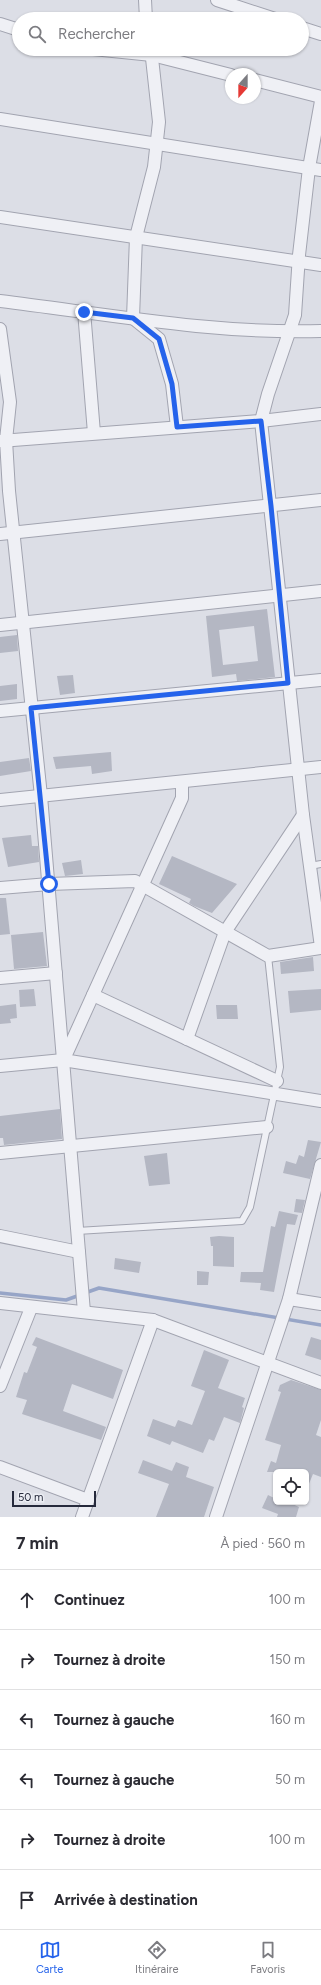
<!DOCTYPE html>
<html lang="fr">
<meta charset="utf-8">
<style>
:root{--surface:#fff;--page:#f7f7f7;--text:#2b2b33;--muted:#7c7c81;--line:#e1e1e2;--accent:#2563eb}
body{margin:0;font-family:Figtree,sans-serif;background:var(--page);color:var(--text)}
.controls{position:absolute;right:12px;bottom:12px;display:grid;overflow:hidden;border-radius:6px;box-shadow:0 1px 3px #0004}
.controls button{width:36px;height:36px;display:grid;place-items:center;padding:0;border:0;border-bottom:1px solid var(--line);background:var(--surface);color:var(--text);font:20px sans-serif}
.compass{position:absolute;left:225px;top:68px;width:36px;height:36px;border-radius:50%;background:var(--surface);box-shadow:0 1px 3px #0004;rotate:201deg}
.scale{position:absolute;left:12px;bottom:10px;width:84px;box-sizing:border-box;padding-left:4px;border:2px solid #262a3c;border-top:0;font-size:11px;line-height:14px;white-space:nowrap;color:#262a3c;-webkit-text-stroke:3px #eceef4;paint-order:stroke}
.stop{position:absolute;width:12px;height:12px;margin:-9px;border:3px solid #2563eb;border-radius:50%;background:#fff}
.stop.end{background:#2563eb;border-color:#fff;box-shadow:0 1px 4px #0008}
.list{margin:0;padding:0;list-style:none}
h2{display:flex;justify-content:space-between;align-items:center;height:52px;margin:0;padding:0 16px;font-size:17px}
h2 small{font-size:13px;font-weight:400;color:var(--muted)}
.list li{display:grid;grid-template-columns:26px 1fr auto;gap:12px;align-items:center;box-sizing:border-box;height:60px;padding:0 16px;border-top:1px solid var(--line)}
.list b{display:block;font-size:15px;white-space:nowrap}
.list em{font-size:13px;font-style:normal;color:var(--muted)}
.icon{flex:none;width:22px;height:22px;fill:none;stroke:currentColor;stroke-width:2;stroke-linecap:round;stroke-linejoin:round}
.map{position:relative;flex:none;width:321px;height:1517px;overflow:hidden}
.search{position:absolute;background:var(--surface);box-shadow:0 1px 3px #0004;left:12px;right:12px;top:12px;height:44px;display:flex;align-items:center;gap:10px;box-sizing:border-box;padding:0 14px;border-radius:22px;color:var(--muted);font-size:15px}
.sheet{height:412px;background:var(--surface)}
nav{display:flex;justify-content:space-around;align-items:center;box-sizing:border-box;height:56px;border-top:1px solid var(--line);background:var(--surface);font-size:11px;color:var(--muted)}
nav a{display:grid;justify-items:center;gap:2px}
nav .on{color:var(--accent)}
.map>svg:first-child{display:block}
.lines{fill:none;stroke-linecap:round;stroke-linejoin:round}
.stream{stroke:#97a5c7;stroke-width:3.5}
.building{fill:#b4b7c3;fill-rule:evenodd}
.lane-casing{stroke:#a2a4b0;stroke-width:8}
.street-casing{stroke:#a2a4b0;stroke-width:14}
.lane{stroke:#eff0f5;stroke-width:6}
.street{stroke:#eff0f5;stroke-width:12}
.route{stroke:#2563eb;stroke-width:5}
</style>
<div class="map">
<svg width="321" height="1517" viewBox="0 0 321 1517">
<rect width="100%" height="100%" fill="#dcdee6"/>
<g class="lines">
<!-- stream -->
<g class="stream">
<polyline points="0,1293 66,1300 80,1295"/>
<polyline points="85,1293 99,1288 321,1325"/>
</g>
</g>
<!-- building -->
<g class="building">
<path d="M267,609L275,677L237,681L236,674L212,677L206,616ZM254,626L258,661L223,665L219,630Z"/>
<polygon points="17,635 18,651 0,653 0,637"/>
<polygon points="73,675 75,693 60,695 57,676"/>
<polygon points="17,684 17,699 0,701 0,686"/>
<polygon points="111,752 112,771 92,774 91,766 56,769 53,757"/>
<polygon points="29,758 31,771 0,776 0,762"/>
<polygon points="31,835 32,846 38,846 39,862 8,867 2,838"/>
<polygon points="172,856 237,884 212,913 194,906 189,903 191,899 159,884"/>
<polygon points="81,860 83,874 65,876 62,863"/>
<polygon points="0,898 6,898 10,934 0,935"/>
<polygon points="43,932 47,966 14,969 11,935"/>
<polygon points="313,957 314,971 281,974 280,962"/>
<polygon points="34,989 36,1006 20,1007 19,990"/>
<polygon points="321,989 321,1010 290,1013 288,991"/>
<polygon points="16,1004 17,1018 10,1019 11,1023 0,1024 0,1006"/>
<polygon points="216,1005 237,1005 238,1019 217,1019"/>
<polygon points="60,1109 62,1139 4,1145 3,1138 0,1138 0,1116"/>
<polygon points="308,1140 321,1142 310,1179 283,1173 286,1161 296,1164 299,1155 304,1157"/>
<polygon points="167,1153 170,1184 149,1186 144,1156"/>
<polygon points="296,1199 305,1200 302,1213 294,1212"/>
<polygon points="279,1211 298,1215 295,1225 287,1224 274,1292 260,1290 261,1283 240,1282 241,1272 263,1272 271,1226 275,1227"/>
<polygon points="219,1236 234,1237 234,1267 213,1266 213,1246 211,1246 210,1237"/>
<polygon points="115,1258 141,1262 139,1273 114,1269"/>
<polygon points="197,1271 209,1272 208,1285 197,1285"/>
<polygon points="36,1337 123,1370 113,1399 72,1384 63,1411 106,1427 101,1440 22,1414 27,1400 16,1397 24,1372 27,1373 37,1347 32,1345"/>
<polygon points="311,1337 321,1340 321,1360 305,1355"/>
<polygon points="204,1350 229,1360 218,1388 245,1398 242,1407 244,1408 240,1423 224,1417 214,1441 209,1439 203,1453 172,1441 170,1445 147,1436 153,1419 175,1427 178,1420 192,1425 205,1391 191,1386"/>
<polygon points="291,1380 321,1390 321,1420 316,1435 321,1437 321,1477 313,1474 306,1491 306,1472 267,1472 271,1461 276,1463 281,1445 265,1440 281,1392 278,1391 280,1385"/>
<polygon points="143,1460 172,1471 176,1462 189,1467 186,1477 214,1487 204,1517 156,1517 169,1484 138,1473"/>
<polygon points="268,1495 276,1499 276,1502 287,1505 288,1502 299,1507 296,1517 277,1517 278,1514 262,1508"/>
</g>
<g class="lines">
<!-- lane casing -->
<g class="lane-casing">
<g id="lane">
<polyline points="310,866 321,864"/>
<polyline points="77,1231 242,1221 250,1207 280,1067 268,956"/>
</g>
</g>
<!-- street casing -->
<g class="street-casing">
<g id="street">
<polyline points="145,0 146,19"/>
<polyline points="217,0 275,19"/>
<polyline points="0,24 19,30"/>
<polyline points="302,28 321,34"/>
<polyline points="93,49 152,55 231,75"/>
<polyline points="151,49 159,122 154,167 136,237 133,318 159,339 172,384 177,427"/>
<polyline points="255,80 321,97"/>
<polyline points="321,101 309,168 299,255 295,315 268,394 261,421 303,815 321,947"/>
<polyline points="0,119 321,170"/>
<polyline points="0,217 321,265"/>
<path d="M0,301C106,314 213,334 321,331"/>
<polyline points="84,311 94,433"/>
<polyline points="0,329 10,402 6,440 9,491 41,796 84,1312"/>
<polyline points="0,441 261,421 321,414"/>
<polyline points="0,534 321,500"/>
<polyline points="0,625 321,591"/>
<polyline points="0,711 321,680"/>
<polyline points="0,800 321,767"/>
<polyline points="0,888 49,884 135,881 268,956 321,948"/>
<polyline points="0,978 56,973"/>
<polyline points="93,995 277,1081"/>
<polyline points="187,1039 225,932 303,815"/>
<polyline points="64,1059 182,798 182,782"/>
<polyline points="0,1066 63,1060 321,1101"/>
<polyline points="0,1153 267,1127"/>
<polyline points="0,1236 79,1252"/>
<polyline points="289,1299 321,1304"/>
<polyline points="0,1303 153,1320 321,1383"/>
<polyline points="0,1386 31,1308"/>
<polyline points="0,1467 88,1500"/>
<polyline points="82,1517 153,1320"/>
<polyline points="216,1517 289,1299 321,1165"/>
</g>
</g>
<!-- lane -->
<use href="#lane" class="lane"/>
<!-- street -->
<use href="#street" class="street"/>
</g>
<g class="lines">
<!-- route -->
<polyline class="route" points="49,884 31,708 288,683 271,506 261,421 177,427 172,384 159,339 133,318 84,312"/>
</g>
</svg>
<div class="controls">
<button><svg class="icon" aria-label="locate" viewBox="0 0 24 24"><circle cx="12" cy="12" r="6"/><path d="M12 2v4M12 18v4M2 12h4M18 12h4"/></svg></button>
</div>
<svg class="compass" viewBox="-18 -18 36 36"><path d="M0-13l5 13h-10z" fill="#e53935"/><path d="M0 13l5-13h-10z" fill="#7c7c81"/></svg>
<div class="scale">50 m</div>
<div class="stop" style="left:49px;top:884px"></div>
<div class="stop end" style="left:84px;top:312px"></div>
<div class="search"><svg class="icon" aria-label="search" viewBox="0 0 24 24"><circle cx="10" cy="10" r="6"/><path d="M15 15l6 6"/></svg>Rechercher</div>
</div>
<section class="sheet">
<h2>7 min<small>À pied · 560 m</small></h2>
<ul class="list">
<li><svg class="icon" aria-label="ahead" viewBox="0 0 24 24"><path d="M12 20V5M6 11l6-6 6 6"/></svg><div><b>Continuez</b></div><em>100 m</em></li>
<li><svg class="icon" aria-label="right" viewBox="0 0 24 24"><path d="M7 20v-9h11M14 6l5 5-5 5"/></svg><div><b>Tournez à droite</b></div><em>150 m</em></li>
<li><svg class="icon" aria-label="left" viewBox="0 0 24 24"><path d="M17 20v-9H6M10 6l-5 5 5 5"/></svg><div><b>Tournez à gauche</b></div><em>160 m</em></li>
<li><svg class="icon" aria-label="left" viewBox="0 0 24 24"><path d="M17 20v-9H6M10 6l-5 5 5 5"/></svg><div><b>Tournez à gauche</b></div><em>50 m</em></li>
<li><svg class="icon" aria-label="right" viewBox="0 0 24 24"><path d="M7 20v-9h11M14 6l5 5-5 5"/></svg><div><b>Tournez à droite</b></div><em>100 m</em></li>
<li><svg class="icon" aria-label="arrive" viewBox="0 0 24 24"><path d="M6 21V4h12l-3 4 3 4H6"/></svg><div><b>Arrivée à destination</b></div></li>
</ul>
</section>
<nav>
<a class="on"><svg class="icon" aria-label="map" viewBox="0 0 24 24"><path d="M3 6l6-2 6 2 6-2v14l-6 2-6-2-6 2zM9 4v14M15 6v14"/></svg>Carte</a>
<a><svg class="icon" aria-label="directions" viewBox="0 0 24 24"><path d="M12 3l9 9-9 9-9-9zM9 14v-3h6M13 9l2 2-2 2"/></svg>Itinéraire</a>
<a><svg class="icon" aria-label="saved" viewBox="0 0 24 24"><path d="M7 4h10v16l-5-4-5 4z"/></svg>Favoris</a>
</nav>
